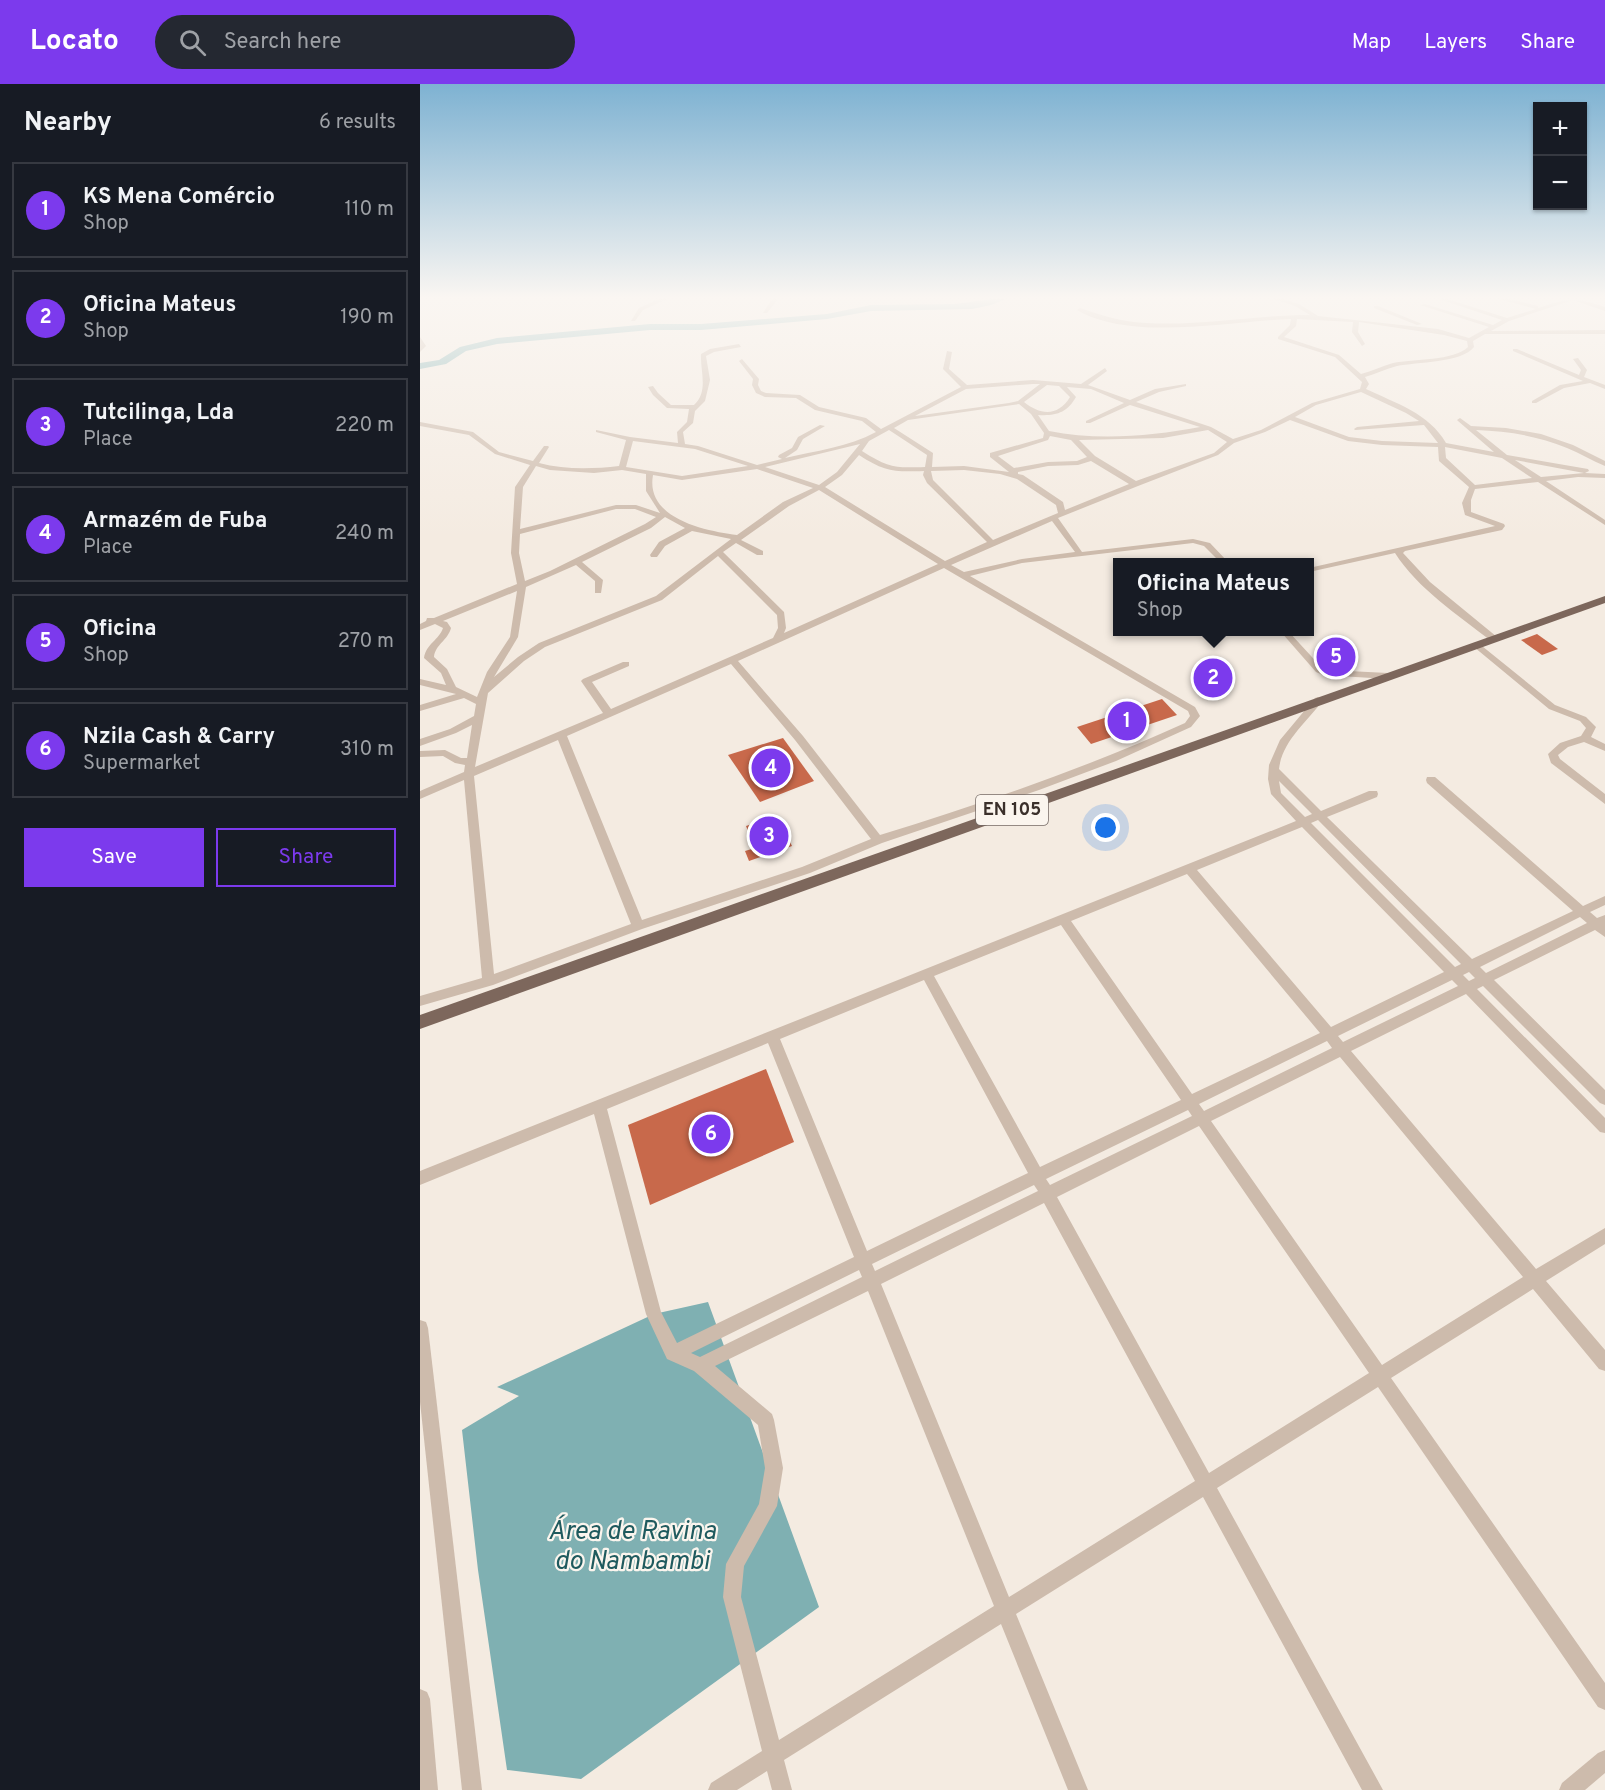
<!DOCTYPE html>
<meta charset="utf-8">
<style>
:root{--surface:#171b24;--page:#242831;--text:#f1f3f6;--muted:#9ea1a6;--line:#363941;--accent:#7c3aed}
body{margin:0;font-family:Overpass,sans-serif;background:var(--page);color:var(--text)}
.controls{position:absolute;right:18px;top:18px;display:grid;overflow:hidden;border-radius:0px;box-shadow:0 2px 4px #0004}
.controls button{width:54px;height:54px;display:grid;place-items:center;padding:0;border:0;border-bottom:2px solid var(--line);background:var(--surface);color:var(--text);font:30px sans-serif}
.you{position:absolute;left:686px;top:744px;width:21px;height:21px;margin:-15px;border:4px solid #fff;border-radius:50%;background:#1a73e8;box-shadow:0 0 0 9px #1a73e833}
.badge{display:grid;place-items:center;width:39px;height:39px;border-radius:50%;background:var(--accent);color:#fff;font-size:20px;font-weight:700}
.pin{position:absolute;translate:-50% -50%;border:3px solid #fff;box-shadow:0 2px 6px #0006}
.popup{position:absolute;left:693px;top:474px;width:201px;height:78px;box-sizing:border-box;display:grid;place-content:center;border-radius:0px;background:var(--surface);filter:drop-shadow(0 2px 4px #0005);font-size:20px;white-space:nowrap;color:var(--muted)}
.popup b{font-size:22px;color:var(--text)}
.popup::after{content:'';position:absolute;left:50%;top:100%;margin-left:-12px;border:12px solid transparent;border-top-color:var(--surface)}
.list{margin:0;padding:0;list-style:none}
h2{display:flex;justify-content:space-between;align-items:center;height:78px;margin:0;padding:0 24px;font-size:26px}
h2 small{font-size:20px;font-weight:400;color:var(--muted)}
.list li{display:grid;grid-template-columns:39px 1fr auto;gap:18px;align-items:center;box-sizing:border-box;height:96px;margin:0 12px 12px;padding:0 12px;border:2px solid var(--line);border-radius:0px}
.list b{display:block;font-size:22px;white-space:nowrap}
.list p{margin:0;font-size:20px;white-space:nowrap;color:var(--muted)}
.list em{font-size:20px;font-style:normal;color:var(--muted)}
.actions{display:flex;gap:12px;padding:18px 24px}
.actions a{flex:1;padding:14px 0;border:2px solid var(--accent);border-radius:0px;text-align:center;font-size:21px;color:var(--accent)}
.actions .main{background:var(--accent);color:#fff}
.icon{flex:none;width:33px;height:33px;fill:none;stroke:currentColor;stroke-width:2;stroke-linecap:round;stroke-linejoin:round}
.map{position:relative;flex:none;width:1185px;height:1706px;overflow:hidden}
header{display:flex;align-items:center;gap:36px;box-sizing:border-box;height:84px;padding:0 30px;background:var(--accent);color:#fff}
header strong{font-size:28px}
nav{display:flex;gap:33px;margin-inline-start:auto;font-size:21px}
.search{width:420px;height:54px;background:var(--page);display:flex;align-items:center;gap:15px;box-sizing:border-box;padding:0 21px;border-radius:33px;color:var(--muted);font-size:22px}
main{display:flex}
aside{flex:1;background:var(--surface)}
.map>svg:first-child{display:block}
.water{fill:#7fb0b2}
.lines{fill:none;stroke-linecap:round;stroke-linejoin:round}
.river{fill:#7fb0b2;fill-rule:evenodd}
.building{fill:#c8694b}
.street{fill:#cdbbac;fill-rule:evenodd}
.primary{fill:#7d675c;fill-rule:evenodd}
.labels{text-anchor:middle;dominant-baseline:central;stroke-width:4.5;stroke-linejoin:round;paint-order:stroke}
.shield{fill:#fbf5ee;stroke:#756b66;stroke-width:1.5}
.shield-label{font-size:18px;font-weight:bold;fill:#3b302b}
.near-water-label{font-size:26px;font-style:italic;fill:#1f5a5e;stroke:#fbf5ee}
</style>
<header>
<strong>Locato</strong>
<div class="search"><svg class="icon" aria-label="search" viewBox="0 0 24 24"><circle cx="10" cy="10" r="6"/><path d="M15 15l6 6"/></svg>Search here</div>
<nav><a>Map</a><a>Layers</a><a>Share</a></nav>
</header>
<main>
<aside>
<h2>Nearby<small>6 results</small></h2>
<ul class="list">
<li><span class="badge">1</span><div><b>KS Mena Comércio</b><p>Shop</p></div><em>110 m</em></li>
<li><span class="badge">2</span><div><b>Oficina Mateus</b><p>Shop</p></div><em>190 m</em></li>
<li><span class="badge">3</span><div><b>Tutcilinga, Lda</b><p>Place</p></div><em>220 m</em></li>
<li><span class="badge">4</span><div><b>Armazém de Fuba</b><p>Place</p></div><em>240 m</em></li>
<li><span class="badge">5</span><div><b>Oficina</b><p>Shop</p></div><em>270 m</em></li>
<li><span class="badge">6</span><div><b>Nzila Cash &amp; Carry</b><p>Supermarket</p></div><em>310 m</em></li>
</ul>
<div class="actions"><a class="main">Save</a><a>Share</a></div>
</aside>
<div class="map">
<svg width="1185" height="1706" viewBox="0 0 1185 1706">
<rect width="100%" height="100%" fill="#f4ebe1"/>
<!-- water -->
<polygon class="water" points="288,1218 399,1523 161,1695 87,1686 58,1486 42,1346 99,1312 77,1303 234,1230"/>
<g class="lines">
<!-- river -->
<polygon class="river" points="573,215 586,215 571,221 552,225 451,227 407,235 281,246 230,246 77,260 46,267 26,280 0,285 0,279 19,276 40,263 77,254 230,240 281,240 407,230 451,221 535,220"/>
</g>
<!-- building -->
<g class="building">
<polygon points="1117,550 1138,565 1122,571 1101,556"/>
<polygon points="920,563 934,575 911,583 897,571"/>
<polygon points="742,615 757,631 671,660 657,643"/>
<polygon points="363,654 394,697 340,718 308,671"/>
<polygon points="357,732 372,762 329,777 325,767 335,764 326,742"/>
<polygon points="346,985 374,1058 230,1121 208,1041"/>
</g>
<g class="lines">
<!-- street -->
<g class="street">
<polygon points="239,215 247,215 223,226 215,237 211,237 219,224"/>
<polygon points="352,215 358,215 347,229 343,229"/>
<path d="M854,215H863L879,220L898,232L1018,245L1049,254L1069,243L1000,221L1005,220L1073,241L1082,236L1019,215H1027L1087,234L1116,225L1079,215H1089L1118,222V224C1149,214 1154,213 1185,223V227L1153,216L1089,237L1071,247L1185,246V250H1065L1053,257L1054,263C1042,279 996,278 977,282C966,285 955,290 945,293L949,300L946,305C975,319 1009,329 1026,359L1074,368L1038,337L1037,336L1040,334L1051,342L1086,344L1121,350L1153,361L1185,377V382C1172,377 1160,369 1147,364C1118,352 1088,347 1056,346L1087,371L1168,385L1169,387L1165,389L1185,390V394L1158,393L1126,397L1185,436V441L1118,398L1055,405L1051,416V428L1084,440L1085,442L1082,446L985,467L983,469L1010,498L1077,553V557H1071C1038,531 998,505 975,469L889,488V484L1075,442L1045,431L1042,419L1049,403L1019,377L1018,363L962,361L928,357L870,336L845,348L814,359L798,371L718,402L638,434L662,468L773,455L790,459L808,478H800L784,462L773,459L602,479L550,492L775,623L780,632L771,643L696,677L619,706L462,759L390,789L222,845L73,901L0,922V912L62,894L44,696L0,715V707L44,688L45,681L35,679L23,672L0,673V667L25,666L41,674H47L52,641L36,649L0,662V655L30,645L54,632L56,620L44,614L0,627V621L36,610L0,601V595L26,601L21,589L4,574C6,560 19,556 23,544L15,540L0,546V540L6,537L7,534H14L97,500L91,469L95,403L110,381L75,370L49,351L0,342V338L53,348L79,368L113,377L124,362H128L129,363L119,379C145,386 173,385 199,382L206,356L176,348V346L210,353L258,359L257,348L267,338L269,325L247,324L233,311L228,303L233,302L238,309L251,321H274C289,307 280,287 281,270L290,265L319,260L321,263L294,268L286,272L290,296L285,317L275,327L273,339L263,348L265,360L278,362L337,381L362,375L358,373L359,371L372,364L378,353L400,341L405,342L383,355L377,366L365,374C395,367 428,363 456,348L442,337L395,326L376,314L345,313L336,309L332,301L333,295L319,277L322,275L339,295L338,301L341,307L346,309L380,311L399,323L446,334L461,345L541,303L523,285L527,267L532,268L529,285L547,301L613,296L661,300L685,284L687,287L668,301L710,316L735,305L766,300V302L739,308L716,318L791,343L813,355L841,346L892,319L940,305L942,298L915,273L858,255V253L870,241L871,235C809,237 712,258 657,226L660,224C678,230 695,236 714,238C772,244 831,231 890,231L875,222ZM877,235L933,238L932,248L942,262L945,260L938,248L939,238L1024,251L1047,257L1048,263C1034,277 993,275 973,279C963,282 952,287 941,290L919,271L864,253L876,242ZM613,300H620L598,317L589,319L495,332L546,305ZM627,301L639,302L650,313C638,333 620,331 604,318ZM647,303L671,305L704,319L666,337V339H670L710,321L780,343C732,352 678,357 629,347L618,331C636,332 647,329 656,313ZM941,308L986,329L999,337L937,343L934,345L935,346L1004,341L1018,359L962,357L929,353L875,333L896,321ZM599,320L611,330L624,349L623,354L570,369V373L589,388L544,382L512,383L513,369L474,344L488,336ZM469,346L507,371L505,383C474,384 469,384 442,367L449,357ZM788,346L807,358L794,369L716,397L675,372L659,356L743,354ZM630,352L651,356L667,373L657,377L628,378L594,384L578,372L628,356ZM213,357L275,365L328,382L262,392L206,383ZM440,360L417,388L399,401L345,383ZM1025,363L1082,374L1112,394L1055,401L1026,374ZM439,371C465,388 474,388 504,387L503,391L507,399L567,458L525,477L405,403L422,391ZM1095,376L1164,389L1121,393ZM671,377L709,400L645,426L643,418L603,391L598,390V388L628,382L658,381ZM116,382L130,386L174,389L202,386L226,390V407L240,429L216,421H196L100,445L103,403ZM337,385L393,404L363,418L317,451C286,447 225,435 233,391L262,396ZM544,386L580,390L597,395L636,421L638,429L573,456L513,396L511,387ZM399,406L518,480L364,549L366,544L364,528L303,468L316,459L337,471H343V467L321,456L369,422ZM196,425H215L236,433L225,440L130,487L105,497L99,469L100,450ZM245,433L265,444L239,458L230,471L231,473H237L245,462L272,447L311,455L236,512L119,559L98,573L74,593L98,553L106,503L156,481L175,497V509H181L183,496L162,478L231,444ZM632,437L655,468L602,475L544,488L531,481ZM298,472L357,531L358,544L353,554L191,625L172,598L209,582V578H203L163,595L161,597L183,629L55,683L68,609L104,577L125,563L242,516ZM524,484L768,627L770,632L765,639C666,684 564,719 460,751L383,652L318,577ZM97,507L90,553L67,588L57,613L36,603L27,585L14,573C15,561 28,556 31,544L27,538L23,537ZM311,580L375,656L451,755L382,783L222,836L147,652ZM138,656L211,840L74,890L54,692Z"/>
<polygon points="954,222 958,222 1002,240 997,241 954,224"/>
<polygon points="0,253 6,262 0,268"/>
<polygon points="1093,265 1097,265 1159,291 1161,286 1153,275 1158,274 1167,286 1164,293 1185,301 1185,305 1170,299 1144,304 1116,319 1112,319 1112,317 1140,301 1163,297 1093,267"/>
<polygon points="861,548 869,548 902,584 908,586 968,589 973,592 968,595 903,591 896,588"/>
<polygon points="1057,558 1135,621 1166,633 1176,643 1171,653 1185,660 1185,667 1164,658 1148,663 1138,671 1140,675 1185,710 1185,720 1131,679 1128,670 1140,659 1161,652 1166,644 1160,637 1129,625 1054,563 1052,561"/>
<path d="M898,613L903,616C887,638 862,657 859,685L901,727L949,707H957L958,710L957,713L907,733L1052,875L1153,827L1007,699L1006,696L1007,693H1015L1163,822L1185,812V821L1170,828L1177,834L1185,831V853L1175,846L1074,896L1185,1006V1021L1180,1019L1063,902L1057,905L1185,1034V1049L1180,1048L1046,910L931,967L1116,1185L1185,1144V1160L1126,1197L1185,1266V1287L1179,1285L1113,1205L971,1294L1185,1599V1626L1178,1623L958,1303L797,1404L963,1706H942L783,1413L596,1530L668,1706H648L581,1540L364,1676L372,1706H352L347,1687L317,1706H288L291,1699L342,1667L303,1513L306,1480L339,1420L345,1384L338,1341L274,1287L247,1275L226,1230L174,1030L0,1101V1087L876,737L851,710L848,695L849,681L860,656L895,614ZM859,697L892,730L885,733L861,709ZM898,736L1041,880L1035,883L891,739ZM882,743L1024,888L911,943L777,786ZM767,790L900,949L772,1010L651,837ZM1160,833L1167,839L1066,889L1060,883ZM641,841L761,1016L620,1083L514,892ZM1049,888L1055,894L1049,897L1043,891ZM504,896L608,1089L447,1167L360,955ZM1032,896L1038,902L923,958L918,952ZM907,957L912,964L784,1027L779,1020ZM348,959L434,1173L257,1259L241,1228L187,1025ZM920,973L1103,1193L962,1281L791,1037ZM768,1026L772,1032L630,1101L626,1095ZM779,1042L949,1289L789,1389L637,1113ZM614,1101L618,1107L455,1187L452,1180ZM624,1119L775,1397L589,1513L461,1200ZM439,1186L442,1193L280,1273L271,1269ZM448,1207L574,1522L359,1656L321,1513L324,1482L357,1422L363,1384L354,1336L352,1330L295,1282Z"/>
<polygon points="0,1236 6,1238 8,1244 62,1706 42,1706 0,1318"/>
<polygon points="0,1605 7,1608 10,1615 18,1706 0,1706"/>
<polygon points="1185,1666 1185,1689 1165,1706 1139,1706 1142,1699 1178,1669"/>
</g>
<!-- primary -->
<polygon class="primary" points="1185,512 1185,519 0,945 0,931"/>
</g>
<!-- sky -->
<linearGradient id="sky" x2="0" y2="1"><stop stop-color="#7eb2d2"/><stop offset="0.47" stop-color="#faf6f2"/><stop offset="1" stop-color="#faf6f2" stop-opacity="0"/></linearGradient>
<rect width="1185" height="454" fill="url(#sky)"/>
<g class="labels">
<!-- shield labels -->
<rect class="shield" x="556" y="711" width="72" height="30" rx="4.5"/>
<g class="shield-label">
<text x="592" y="726">EN 105</text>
</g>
<!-- near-water labels -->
<g class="near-water-label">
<text x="212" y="1448">Área de Ravina<tspan x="212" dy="30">do Nambambi</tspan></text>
</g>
</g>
</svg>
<div class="controls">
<button>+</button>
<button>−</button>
</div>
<div class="you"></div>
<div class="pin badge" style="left:707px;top:637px">1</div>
<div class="pin badge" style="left:793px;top:594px">2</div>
<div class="popup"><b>Oficina Mateus</b>Shop</div>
<div class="pin badge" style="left:349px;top:752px">3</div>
<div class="pin badge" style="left:351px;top:684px">4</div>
<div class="pin badge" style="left:916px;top:573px">5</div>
<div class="pin badge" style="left:291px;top:1050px">6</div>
</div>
</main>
